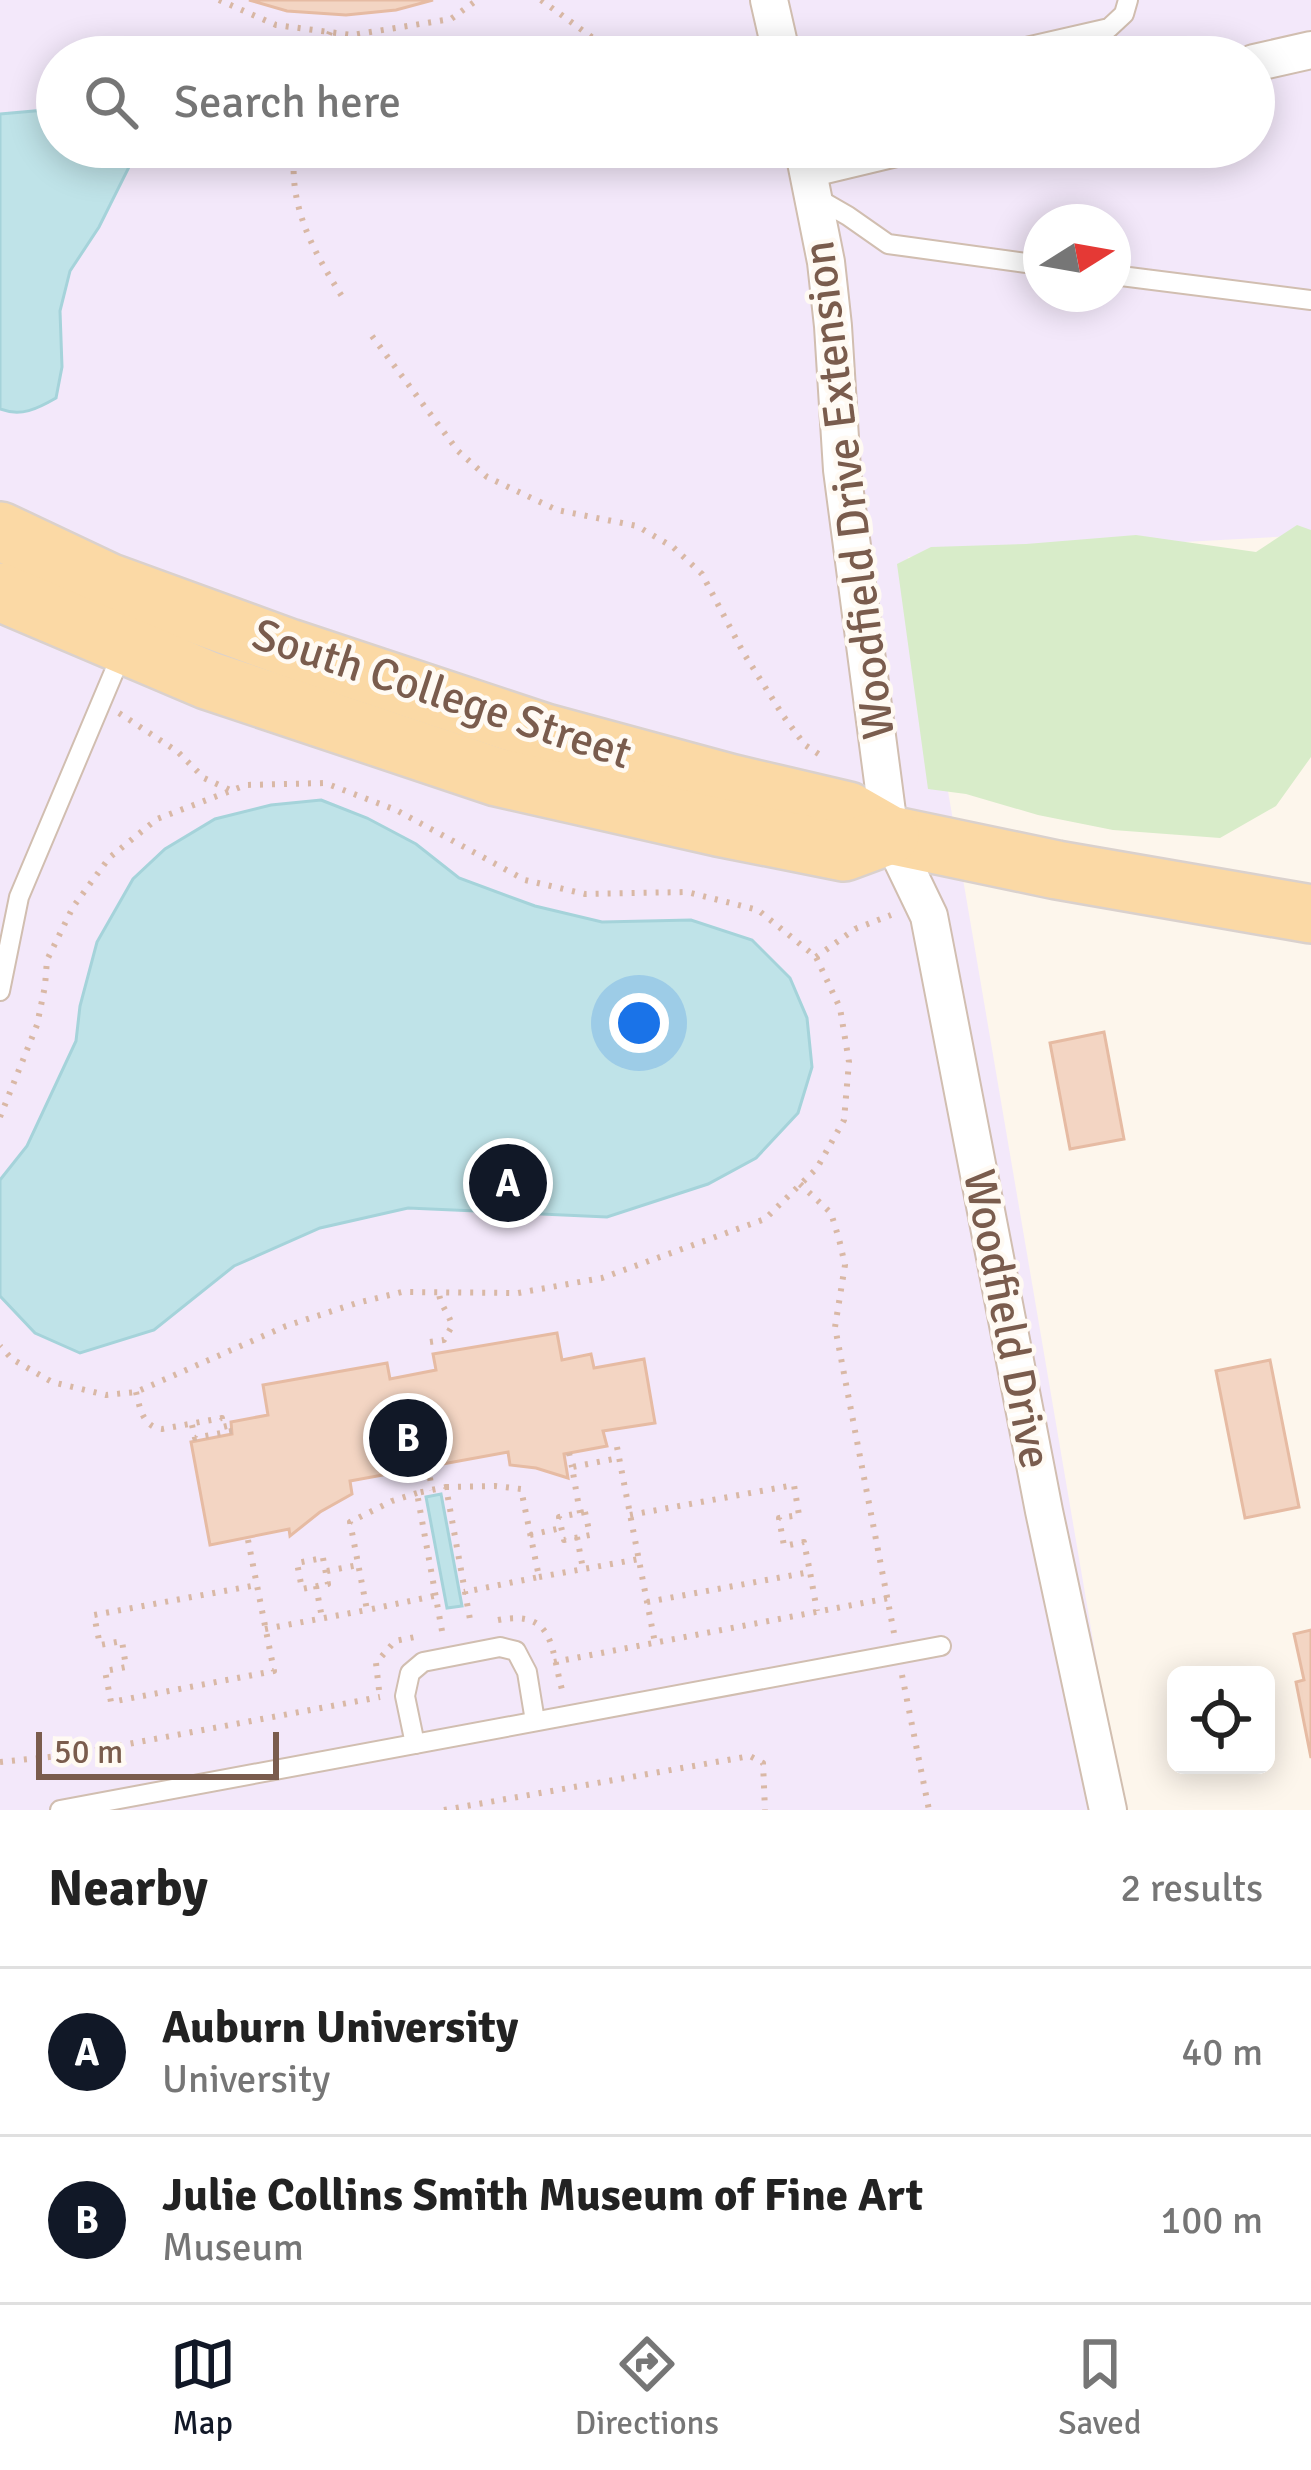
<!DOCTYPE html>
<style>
:root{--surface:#fff;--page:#f6f6f6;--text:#222;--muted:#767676;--line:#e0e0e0;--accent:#111827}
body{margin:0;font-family:Signika,sans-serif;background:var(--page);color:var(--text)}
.controls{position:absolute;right:36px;bottom:36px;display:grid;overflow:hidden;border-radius:18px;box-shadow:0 6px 30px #0003}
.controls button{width:108px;height:108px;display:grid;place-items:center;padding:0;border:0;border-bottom:3px solid var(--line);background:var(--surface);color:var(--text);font:60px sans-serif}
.compass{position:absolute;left:1023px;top:204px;width:108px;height:108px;border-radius:50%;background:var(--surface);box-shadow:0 6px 30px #0003;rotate:79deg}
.scale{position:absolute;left:36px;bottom:30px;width:243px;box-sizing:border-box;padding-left:12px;border:6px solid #7a5c4d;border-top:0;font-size:33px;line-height:42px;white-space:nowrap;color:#7a5c4d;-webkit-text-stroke:9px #fffaf3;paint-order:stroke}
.you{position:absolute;left:639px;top:1023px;width:42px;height:42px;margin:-30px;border:9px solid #fff;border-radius:50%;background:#1a73e8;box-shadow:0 0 0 18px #1a73e833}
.badge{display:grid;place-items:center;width:78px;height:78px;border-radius:50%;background:var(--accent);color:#fff;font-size:39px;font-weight:700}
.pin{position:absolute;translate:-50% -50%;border:6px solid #fff;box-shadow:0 3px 12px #0006}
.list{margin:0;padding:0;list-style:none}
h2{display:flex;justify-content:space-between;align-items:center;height:156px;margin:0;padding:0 48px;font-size:51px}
h2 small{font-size:39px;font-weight:400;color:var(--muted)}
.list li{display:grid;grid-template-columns:78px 1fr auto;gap:36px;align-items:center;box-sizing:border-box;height:168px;padding:0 48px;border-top:3px solid var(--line)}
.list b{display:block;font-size:45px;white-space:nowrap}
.list p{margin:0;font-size:39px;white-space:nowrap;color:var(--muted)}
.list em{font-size:39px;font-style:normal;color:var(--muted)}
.icon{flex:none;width:66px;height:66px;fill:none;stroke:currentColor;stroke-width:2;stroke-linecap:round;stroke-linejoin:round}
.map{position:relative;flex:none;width:1311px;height:1810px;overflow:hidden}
.search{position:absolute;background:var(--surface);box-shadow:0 6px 30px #0003;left:36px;right:36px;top:36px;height:132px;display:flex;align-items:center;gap:30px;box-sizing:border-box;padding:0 42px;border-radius:66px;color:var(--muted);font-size:45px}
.sheet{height:492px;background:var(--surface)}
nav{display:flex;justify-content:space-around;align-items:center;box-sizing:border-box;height:168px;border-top:3px solid var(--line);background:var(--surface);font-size:33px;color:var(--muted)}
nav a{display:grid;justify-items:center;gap:6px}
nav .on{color:var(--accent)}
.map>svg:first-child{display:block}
.education{fill:#f3e8fa;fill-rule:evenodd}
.green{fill:#d8ecc9}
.water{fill:#bfe3e8;stroke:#a5d3da;stroke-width:3}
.building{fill:#f3d5c3;stroke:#e6bba3;stroke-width:3}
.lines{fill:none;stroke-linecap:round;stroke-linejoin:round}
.service-casing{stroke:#d1beb0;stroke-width:22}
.minor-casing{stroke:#d1beb0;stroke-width:40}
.primary-casing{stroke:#dad1cd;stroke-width:62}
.path{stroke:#d9b8a5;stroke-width:6;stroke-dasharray:3 9;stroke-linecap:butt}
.service{stroke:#fff;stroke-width:18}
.minor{stroke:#fff;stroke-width:36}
.primary{stroke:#fbd9a5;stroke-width:57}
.labels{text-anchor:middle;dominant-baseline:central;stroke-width:9;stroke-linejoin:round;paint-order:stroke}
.street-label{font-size:45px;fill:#7a5c4d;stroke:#fffaf3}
</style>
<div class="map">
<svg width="1311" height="1810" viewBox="0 0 1311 1810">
<rect width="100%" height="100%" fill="#fdf6ec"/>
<!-- education -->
<path class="education" d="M0,0H1311V535L908,557L1122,1810H0ZM57,57H1254V147H57ZM1041,222H1113V294H1041Z"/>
<!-- green -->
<polygon class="green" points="1297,525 1311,530 1311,757 1276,806 1220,838 1113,830 1038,815 966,794 928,789 897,564 931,547 1026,544 1136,535 1256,552"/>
<!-- water -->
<g class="water">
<path d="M57,109V147H129L133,159L99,227L70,271L60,311L62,367L56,398C37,409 21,417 0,409V114Z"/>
<polygon points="321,800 367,818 416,844 459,878 535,906 602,922 691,920 752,940 790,978 807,1018 812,1067 798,1113 756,1158 708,1184 607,1217 408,1208 320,1228 234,1266 154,1330 80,1353 35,1333 0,1296 0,1180 27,1146 76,1041 80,1006 97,942 133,879 165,849 215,819 271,805"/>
<polygon points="441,1494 462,1606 447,1608 426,1497"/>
</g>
<!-- building -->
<g class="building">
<polygon points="249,0 433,0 396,10 346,15 287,11"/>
<polygon points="1104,1032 1124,1139 1070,1149 1050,1043"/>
<polygon points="557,1333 562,1360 591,1354 594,1368 644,1359 655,1423 603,1431 607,1446 564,1454 568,1478 536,1468 510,1465 508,1452 350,1481 352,1494 320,1512 290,1536 289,1529 210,1545 191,1442 232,1434 231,1422 268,1415 263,1385 387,1363 390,1379 436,1370 433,1354"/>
<polygon points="1270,1360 1299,1507 1245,1518 1216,1371"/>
<polygon points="1311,1630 1311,1758 1296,1682 1304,1680 1294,1634"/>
</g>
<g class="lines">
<!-- service casing -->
<g class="service-casing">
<g id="service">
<polyline points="1018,57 1017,49 1109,28 1124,14 1128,0"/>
<polyline points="815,197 848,216 888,244 1041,265"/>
<polyline points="1113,275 1311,300"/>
<polyline points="0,991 19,897 122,653"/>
<polyline points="415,1744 405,1696 410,1673 423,1662 500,1647 516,1651 527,1672 535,1721"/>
<polyline points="60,1810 941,1646"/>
</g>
</g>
<!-- minor casing -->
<g class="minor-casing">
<g id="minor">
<polyline points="769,0 782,57"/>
<polyline points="1254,63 1311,50"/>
<polyline points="803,147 826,262 833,326 842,470 890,835 929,916 1044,1511 1108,1810"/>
<polyline points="808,169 900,147"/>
</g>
</g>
<!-- primary casing -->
<g class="primary-casing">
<g id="primary">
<polyline points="0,531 108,582 289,648 545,733 729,783 848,811 890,835 1057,870 1311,914"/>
<polyline points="0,592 207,680 497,777 718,827 844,852 890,835"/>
</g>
</g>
<!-- path -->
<g class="path">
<polyline points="219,0 276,25 352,35 451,19 477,0"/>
<polyline points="541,0 619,57"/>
<polyline points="320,57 330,32"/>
<path d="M295,147C287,206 314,253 345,301"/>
<polyline points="372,336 458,451 487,477 557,510 637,526 673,547 702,574 743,652 784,717 805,745 823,757"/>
<polyline points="119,713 178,752 204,778 230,790"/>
<polyline points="816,957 855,929 891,915"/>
<polyline points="0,1117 37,1025 45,986 47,960 73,907 109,858 157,819 246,785 325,783 396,810 525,880 585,894 687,892 758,910 816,957 840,1008 849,1062 844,1120 817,1168 765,1219 602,1278 518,1293 402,1292 357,1303 286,1326 136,1392 106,1395 52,1382 12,1359 0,1346"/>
<polyline points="800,1184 831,1213 839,1239 845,1265 835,1327 894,1633"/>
<path d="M430,1342L444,1340L452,1326C449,1312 439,1305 439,1291"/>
<path d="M136,1392C140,1409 143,1427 162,1429L222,1418L223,1427L231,1425"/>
<polyline points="192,1425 195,1438 232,1431"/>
<polyline points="617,1447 655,1643"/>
<polyline points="569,1453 572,1467"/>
<polyline points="428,1466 432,1490"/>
<polyline points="446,1487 495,1486 521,1489 539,1577 464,1592"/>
<polyline points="417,1493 392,1501 350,1522 367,1610 434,1596"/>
<polygon points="585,1512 590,1535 564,1540 559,1517"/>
<polyline points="580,1513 572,1467 619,1458"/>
<polyline points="630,1515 794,1485 799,1515 779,1518 784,1546 804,1542 810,1572"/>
<polyline points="530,1535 561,1528"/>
<polyline points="577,1537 583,1569"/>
<polyline points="248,1540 274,1671 111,1702 105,1671 126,1667 122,1641 100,1645 94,1615 257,1585"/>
<polygon points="323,1558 328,1584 302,1589 297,1563"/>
<polyline points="327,1571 358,1565"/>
<polyline points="539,1577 639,1559"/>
<polyline points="316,1586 322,1618"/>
<polyline points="647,1602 810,1572 817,1611"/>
<path d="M498,1620C557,1609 550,1650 563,1693"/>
<polyline points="265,1629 367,1610"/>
<polyline points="442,1631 417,1493 446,1487 471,1625"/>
<polyline points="554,1662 889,1598"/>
<polyline points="902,1675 929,1810"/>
<polyline points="379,1690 376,1663 395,1641 415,1637"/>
<polyline points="0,1762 69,1755 380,1697"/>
<polyline points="444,1810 750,1756 763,1763 765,1810"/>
</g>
<!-- service -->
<use href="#service" class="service"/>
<!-- minor -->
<use href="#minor" class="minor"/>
<!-- primary -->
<use href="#primary" class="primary"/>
</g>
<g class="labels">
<!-- street labels -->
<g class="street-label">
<text transform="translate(849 490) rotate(-97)">Woodfield Drive Extension</text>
<text transform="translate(442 694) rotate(18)">South College Street</text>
<text transform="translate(1007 1319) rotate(79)">Woodfield Drive</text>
</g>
</g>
</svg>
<div class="controls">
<button><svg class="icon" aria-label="locate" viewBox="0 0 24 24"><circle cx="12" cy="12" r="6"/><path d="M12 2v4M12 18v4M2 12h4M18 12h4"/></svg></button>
</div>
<svg class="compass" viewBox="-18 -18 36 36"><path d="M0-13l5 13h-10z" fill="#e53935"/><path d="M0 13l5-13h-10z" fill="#767676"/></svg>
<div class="scale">50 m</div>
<div class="you"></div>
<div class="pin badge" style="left:508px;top:1183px">A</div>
<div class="pin badge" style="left:408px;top:1438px">B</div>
<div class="search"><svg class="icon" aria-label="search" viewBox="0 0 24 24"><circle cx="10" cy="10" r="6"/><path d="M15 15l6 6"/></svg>Search here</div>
</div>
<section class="sheet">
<h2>Nearby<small>2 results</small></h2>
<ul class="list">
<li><span class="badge">A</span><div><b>Auburn University</b><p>University</p></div><em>40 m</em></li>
<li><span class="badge">B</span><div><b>Julie Collins Smith Museum of Fine Art</b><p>Museum</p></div><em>100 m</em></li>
</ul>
</section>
<nav>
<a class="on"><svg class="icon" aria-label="map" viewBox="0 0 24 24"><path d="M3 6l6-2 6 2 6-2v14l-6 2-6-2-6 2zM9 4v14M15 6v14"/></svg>Map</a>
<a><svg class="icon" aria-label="directions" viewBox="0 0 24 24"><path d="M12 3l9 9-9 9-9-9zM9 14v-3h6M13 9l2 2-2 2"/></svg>Directions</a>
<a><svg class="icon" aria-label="saved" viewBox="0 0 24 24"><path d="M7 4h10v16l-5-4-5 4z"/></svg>Saved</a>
</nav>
